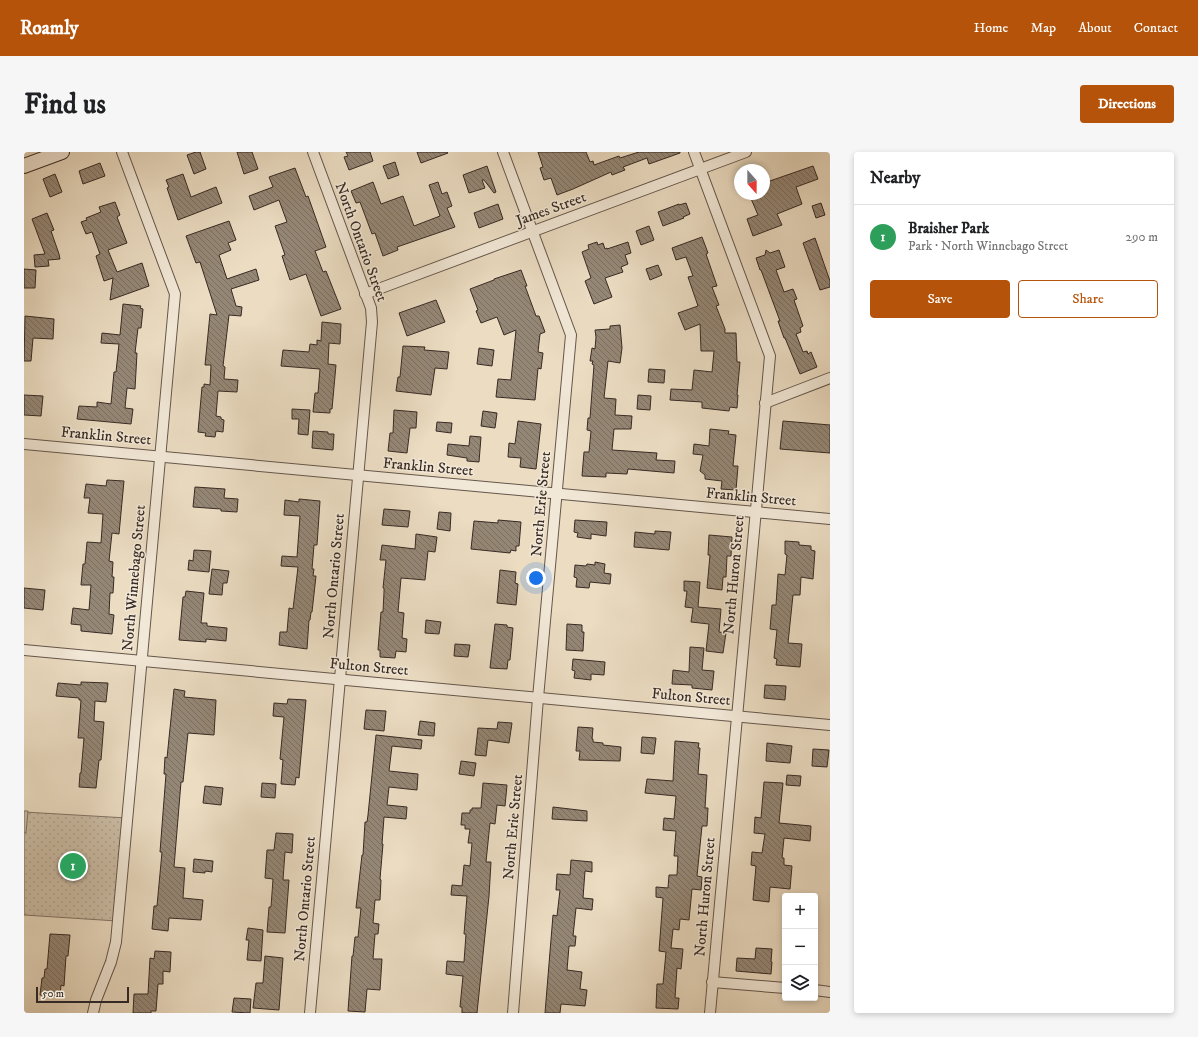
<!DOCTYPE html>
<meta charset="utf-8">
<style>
:root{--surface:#fff;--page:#f6f6f6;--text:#202124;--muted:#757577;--line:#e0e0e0;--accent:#b45309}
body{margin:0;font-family:"IM FELL DW Pica",serif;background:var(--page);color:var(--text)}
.controls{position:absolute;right:12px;bottom:12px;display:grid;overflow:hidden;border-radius:4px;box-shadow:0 2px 6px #0003}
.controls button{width:36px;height:36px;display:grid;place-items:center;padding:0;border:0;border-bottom:1px solid var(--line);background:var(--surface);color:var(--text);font:20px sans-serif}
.compass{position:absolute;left:710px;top:12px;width:36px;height:36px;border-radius:50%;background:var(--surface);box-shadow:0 2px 6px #0003;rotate:159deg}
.scale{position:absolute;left:12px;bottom:10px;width:93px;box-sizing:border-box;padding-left:4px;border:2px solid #372a24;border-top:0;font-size:11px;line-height:14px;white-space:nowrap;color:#372a24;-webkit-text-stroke:3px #f2e8d7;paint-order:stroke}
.you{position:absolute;left:512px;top:426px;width:14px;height:14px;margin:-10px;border:3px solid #fff;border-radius:50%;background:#1a73e8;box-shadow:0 0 0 6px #1a73e833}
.badge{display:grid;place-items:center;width:26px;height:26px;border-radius:50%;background:var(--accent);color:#fff;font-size:13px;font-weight:700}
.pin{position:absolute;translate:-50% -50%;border:2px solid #fff;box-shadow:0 1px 4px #0006}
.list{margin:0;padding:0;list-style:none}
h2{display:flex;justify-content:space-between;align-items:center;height:52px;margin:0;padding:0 16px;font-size:17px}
h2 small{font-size:13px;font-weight:400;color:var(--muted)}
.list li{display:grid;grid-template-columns:26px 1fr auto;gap:12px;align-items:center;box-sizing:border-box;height:64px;padding:0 16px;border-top:1px solid var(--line)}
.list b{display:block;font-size:15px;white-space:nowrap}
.list p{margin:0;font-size:13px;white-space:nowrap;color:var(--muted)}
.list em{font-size:13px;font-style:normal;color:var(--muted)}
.actions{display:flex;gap:8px;padding:12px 16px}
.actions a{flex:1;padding:9px 0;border:1px solid var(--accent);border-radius:4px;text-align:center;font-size:14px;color:var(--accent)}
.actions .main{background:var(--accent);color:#fff}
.icon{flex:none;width:22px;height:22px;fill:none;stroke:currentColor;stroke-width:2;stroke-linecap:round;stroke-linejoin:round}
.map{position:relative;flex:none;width:806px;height:861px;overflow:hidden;border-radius:4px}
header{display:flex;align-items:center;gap:24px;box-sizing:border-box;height:56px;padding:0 20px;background:var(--accent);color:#fff}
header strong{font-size:19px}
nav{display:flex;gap:22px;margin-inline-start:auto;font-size:14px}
.intro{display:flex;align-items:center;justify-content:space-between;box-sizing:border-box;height:96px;padding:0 24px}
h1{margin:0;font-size:28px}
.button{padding:10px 18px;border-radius:4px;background:var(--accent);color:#fff;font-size:14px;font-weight:700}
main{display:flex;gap:24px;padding:0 24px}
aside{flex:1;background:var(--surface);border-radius:4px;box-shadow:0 2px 6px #0003}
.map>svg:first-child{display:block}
.park{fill:url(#park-dots);stroke:#827466}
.pitch{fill:#ccbea7;stroke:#827466}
.building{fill:url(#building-back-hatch);stroke:#372a24}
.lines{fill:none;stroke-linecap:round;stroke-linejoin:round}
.street-casing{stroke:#64564c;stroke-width:12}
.secondary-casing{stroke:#372a24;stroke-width:16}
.street{stroke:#f2e8d7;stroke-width:10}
.secondary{stroke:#f2e8d7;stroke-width:14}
.labels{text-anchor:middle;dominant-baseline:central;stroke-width:3;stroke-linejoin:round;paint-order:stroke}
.street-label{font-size:15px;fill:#372a24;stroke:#f2e8d7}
</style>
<header>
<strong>Roamly</strong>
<nav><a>Home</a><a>Map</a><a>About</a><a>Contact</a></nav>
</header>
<div class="intro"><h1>Find us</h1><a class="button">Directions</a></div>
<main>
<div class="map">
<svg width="806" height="861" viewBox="0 0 806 861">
<defs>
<pattern id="park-dots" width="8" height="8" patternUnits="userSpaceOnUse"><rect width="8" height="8" fill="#ccbea7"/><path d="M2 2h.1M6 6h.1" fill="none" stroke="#b0a390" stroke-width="1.8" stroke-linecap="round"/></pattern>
<pattern id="building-back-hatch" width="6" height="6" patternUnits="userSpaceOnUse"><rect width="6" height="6" fill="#958776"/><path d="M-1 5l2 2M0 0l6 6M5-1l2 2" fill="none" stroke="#7a6f61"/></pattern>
</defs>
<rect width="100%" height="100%" fill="#ebdcc2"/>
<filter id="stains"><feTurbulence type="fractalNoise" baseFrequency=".005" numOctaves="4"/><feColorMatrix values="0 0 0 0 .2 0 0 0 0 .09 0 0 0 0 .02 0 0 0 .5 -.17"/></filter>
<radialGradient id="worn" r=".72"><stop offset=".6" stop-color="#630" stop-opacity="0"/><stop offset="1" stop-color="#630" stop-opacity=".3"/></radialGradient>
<!-- park -->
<polygon class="park" points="0,660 103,666 93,769 0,763"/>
<!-- pitch -->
<polygon class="pitch" points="0,659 4,659 2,681 0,680"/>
<!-- building -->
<g class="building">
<polygon points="172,0 176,0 182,17 170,22 163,3"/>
<polygon points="213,0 228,0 234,17 220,22"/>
<polygon points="322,0 346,0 349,9 325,18 320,5 324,4"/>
<polygon points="393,0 423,0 424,1 397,11"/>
<polygon points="514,0 562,0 566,10 569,9 570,13 595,4 596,6 615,0 656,0 656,1 625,12 623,6 599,15 601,18 588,23 587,20 549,37 533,43 527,26 520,28 516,16 519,15"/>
<polygon points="371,10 375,23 364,27 359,14"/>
<polygon points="76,11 81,24 59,32 55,19"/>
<polygon points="463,14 472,40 470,41 460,28 458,28 461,36 445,41 439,23"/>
<polygon points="789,14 794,27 772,35 778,52 753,62 758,73 729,84 723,67 734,63 725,42 740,42 740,31"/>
<polygon points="271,16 282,45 284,44 302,95 291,99 299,120 302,119 317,157 297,164 282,122 266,128 258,104 261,103 251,74 263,70 255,48 230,58 225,44 249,35 245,25"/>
<polygon points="31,22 38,40 26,45 19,27"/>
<polygon points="159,22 167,45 192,35 198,51 154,68 143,36 145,35 142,28"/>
<polygon points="349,30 357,52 379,44 390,74 416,64 405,33 414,30 418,42 423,40 428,54 423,56 431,75 373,95 374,98 359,104 351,81 348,82 336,50 332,51 327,39"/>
<polygon points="91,50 96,63 93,65 103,91 84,98 93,120 118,111 125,134 86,148 89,126 80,129 72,104 76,102 68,80 62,82 57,70 63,68 62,66 77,60 75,55"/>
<polygon points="662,51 666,62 659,65 660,66 639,74 634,60 655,52 655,53"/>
<polygon points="797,51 801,63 792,66 788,54"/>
<polygon points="474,52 479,67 455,76 450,61"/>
<polygon points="23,61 30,78 27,79 35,102 36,107 24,108 25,114 11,115 10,103 21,102 8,67"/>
<polygon points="205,69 212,88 204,91 207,98 195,103 203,127 232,117 235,128 207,137 212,154 218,155 217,164 205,163 199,214 201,215 200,227 214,228 213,240 194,239 192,264 197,265 197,267 200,268 199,280 192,279 191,285 181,284 182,281 174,280 178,235 180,235 180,232 186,233 187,213 181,213 186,162 193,163 176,110 172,111 162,84"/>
<polygon points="625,74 630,88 617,93 612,79"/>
<polygon points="678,85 684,101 682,102 693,134 688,135 695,153 692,154 701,177 701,181 712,181 713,210 716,210 713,243 714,243 713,256 706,255 705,259 678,256 678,250 646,248 647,237 668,238 670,218 688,220 690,199 677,199 676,172 661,178 654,161 674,154 664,125 669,124 662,105 652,108 648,96"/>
<polygon points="791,86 806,129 806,135 796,138 779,91"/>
<polygon points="573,90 574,93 579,91 581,97 583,96 583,97 604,90 607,101 601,103 604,112 597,115 599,120 581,126 588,145 570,152 561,129 567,126 558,100 565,97 564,93"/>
<polygon points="742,98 746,101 755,98 761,115 752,118 760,140 769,137 773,147 770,148 779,174 776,176 777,180 772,182 779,200 783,199 784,202 787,200 793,215 776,222 761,186 760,186 754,169 756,169 737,118 736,118 732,106 741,103"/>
<polygon points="634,113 638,123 626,128 622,117"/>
<polygon points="0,117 12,118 11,136 0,136"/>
<polygon points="497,118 503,134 501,134 512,164 515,164 521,180 516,182 514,200 519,201 517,217 514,216 511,248 472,245 474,227 487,228 492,178 480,183 473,165 457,171 452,159 454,158 446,137 470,128 470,127"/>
<polygon points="412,148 421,170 383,184 375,161"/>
<polygon points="99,152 117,154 116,156 119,157 117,176 114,176 111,201 113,201 111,237 103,236 101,256 109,257 107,272 53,267 55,254 73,255 73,250 87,252 90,220 92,220 95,192 77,191 78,181 96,183"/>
<polygon points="1,164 30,167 29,187 9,186 7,209 0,209"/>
<polygon points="298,170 317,172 316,192 305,191 304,212 312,213 308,257 306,257 306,261 289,260 291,241 294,241 296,217 257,214 259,198 285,200 286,192 293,193 293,188 297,189"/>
<polygon points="596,173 598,196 596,211 584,209 580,246 592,247 591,263 608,264 607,277 590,277 588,298 633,301 632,308 651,309 650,321 604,317 603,322 582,321 582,325 558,324 560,300 565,300 567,279 563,278 564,266 566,266 570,213 568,212 569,209 566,209 568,196 571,197 572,185 571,178 586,177 586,174"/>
<polygon points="379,194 401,195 400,198 425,200 423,217 411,216 407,243 372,239 374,225 376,225"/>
<polygon points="455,196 470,198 468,214 453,212"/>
<polygon points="625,217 641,218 640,231 624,230"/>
<polygon points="0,243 19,244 17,264 0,263"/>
<polygon points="614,243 627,244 626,258 613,257"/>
<polygon points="268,257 286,258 284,283 274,282 275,267 268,267"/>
<polygon points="370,258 393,260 392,276 386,276 383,301 364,299 366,281 369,281"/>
<polygon points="459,259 473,261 471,276 457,274"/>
<polygon points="494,269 517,272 512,317 496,315 497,306 484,305 485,291 491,292"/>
<polygon points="759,269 806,273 806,301 756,297"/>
<polygon points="413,270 428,271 427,281 412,279"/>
<polygon points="686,277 705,279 704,282 712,283 709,314 714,314 712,338 697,337 698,329 681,327 681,323 676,319 679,303 669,302 670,292 685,294"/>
<polygon points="289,279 304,280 304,282 310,282 309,298 288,296"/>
<polygon points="446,284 457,285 455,310 443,309 443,306 423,303 424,292 445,294"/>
<polygon points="83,328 100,329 95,382 88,381 85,409 89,410 88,425 90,425 89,441 86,441 85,462 90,463 88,482 57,479 57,473 47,472 49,456 65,458 67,433 57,433 59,412 61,412 63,390 77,391 79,362 64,361 66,346 60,346 62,332 82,334"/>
<polygon points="171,335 201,337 200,346 214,347 213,360 197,359 197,357 169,355"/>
<polygon points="275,347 296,349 293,393 290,393 288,417 290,417 289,424 292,424 288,460 287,460 286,468 285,468 283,497 255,493 256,480 263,480 265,456 269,457 274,415 257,414 258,404 273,405 276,364 260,363 261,348 275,350"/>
<polygon points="360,357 386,359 384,375 358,373"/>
<polygon points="415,360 427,361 426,379 413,377"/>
<polygon points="474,368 497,370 495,394 492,394 492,399 487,398 486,401 447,397 450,369 474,371"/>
<polygon points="551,368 583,370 582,384 567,382 567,387 553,385 554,381 550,380"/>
<polygon points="631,379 647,380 645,398 610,395 611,380 631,382"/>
<polygon points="392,382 413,385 411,400 404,399 401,428 377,426 374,460 380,461 378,486 383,487 382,500 372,499 371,506 356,505 356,498 354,498 357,460 359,460 360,440 360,436 359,436 362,408 356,408 358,393 391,397"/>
<polygon points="685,383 708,385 707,404 703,404 702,425 699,425 698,438 683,436 686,403 684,403"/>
<polygon points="761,389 775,390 775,393 787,394 787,398 791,399 789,427 777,425 776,443 769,443 764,491 778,492 776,515 752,513 753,507 750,506 753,478 746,477 748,453 752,453 754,422 761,423 763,403 761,402"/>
<polygon points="170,398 187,399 185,420 164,418 165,408 169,409"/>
<polygon points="571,410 581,412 580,421 587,422 586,432 566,430 565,436 552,435 553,426 550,425 551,413 562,414 563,412 571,413"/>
<polygon points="188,417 205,419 203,431 199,431 198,443 185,442"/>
<polygon points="476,418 492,420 491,431 494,432 492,453 473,451"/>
<polygon points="660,429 676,430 674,455 697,457 695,480 702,481 699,501 682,499 685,472 667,470 669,456 661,455 663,439 660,439"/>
<polygon points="0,436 21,438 19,458 0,456"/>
<polygon points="162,439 180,441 177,471 183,471 183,474 203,476 202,489 182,487 182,490 155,488 159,445 161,445"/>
<polygon points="402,468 417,470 415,482 401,481"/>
<polygon points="471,472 483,473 483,475 489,476 486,508 484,508 483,517 466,516"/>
<polygon points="543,472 558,473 558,480 560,480 559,499 542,498"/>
<polygon points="431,492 446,493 444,505 430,504"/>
<polygon points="666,495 680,496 678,518 690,519 688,538 668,536 668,533 648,532 649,518 665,520"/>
<polygon points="549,507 581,510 580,523 567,522 567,528 550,526 551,519 548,518"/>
<polygon points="57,530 84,531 82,550 71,549 70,569 80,570 77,608 75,608 72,636 55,635 56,621 57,621 60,586 54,586 57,548 55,548 55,546 32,544 34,531 57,533"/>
<polygon points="741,533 762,534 761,548 740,546"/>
<polygon points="150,537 161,539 160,545 192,548 190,583 164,581 159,630 157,630 150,715 161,716 159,746 179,748 177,768 145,766 144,779 128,777 130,754 133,754 138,700 136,700 142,622 140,622 141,605 143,606"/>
<polygon points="264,547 282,548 275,626 272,625 271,633 257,632 259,608 256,607 260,565 249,564 250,551 263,552"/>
<polygon points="342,558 362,559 360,579 340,577"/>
<polygon points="396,569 411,571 410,584 394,583"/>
<polygon points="474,570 488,571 485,591 464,588 462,604 451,603 454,576 473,577"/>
<polygon points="554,575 569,576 568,587 569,587 569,590 579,591 579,593 597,595 596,609 555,608 556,599 552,599"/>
<polygon points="352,583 398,588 397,597 368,594 365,619 394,622 393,638 365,635 363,653 383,655 382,667 360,665 358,692 359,692 356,727 357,728 356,748 351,748 349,771 355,772 354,782 351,782 349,807 358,807 356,838 343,837 341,860 324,859 328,804 329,804 331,785 334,785 337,756 332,756 338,703 339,703 341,670 343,670 344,663"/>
<polygon points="618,585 632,586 630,602 617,601"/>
<polygon points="651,589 675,591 674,596 676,596 674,622 683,623 681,656 684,656 683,674 678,674 673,724 678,725 677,738 668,737 665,768 656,767 655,778 649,777 647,796 659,797 657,817 653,816 651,846 655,846 654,857 632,856 633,832 639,832 642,800 635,799 639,746 632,745 632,735 644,736 645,723 653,723 654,704 650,704 652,679 639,678 640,666 650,667 652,644 621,641 623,627 649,629"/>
<polygon points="743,591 768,594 766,611 742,609"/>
<polygon points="789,597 805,598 803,615 788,614"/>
<polygon points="437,609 452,611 450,624 435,622"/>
<polygon points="763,623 777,624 776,634 762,633"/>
<polygon points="740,630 759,631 755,671 787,674 786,689 760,686 758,706 760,706 760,713 768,714 766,737 746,735 745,750 729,748 732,714 727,713 728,700 738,701 741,682 730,681 731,665 737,666"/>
<polygon points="238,631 252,632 251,646 237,645"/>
<polygon points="459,631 483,633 481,654 473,653 471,672 466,671 462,710 467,710 465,744 453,861 438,861 438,855 436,855 439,824 422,822 423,809 440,810 442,782 440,782 443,744 427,743 428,733 438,734 440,713 446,714 448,691 444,691 446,677 441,677 441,673 437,673 438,661 446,661 446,658 448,658 448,656 457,656"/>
<polygon points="181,634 199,636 197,653 179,651"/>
<polygon points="529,655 563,659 563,669 528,667"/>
<polygon points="252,681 269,682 268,701 261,700 259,728 265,728 261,781 243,780 245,755 247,755 249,727 241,726 243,698 250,698"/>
<polygon points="170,707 189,709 188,720 181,719 181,721 169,720"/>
<polygon points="547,708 568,710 568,720 561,719 559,746 569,747 568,758 552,756 549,784 552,784 551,794 545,794 543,818 558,820 556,837 563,838 561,854 537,852 536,861 521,861 529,763 533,764 536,738 532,738 533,722 546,723"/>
<polygon points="224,776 239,778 237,809 223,808 225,788 222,788"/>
<polygon points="26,782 46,783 44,804 42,804 40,834 37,833 36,844 16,843 18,826 20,826 21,817 23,817"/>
<polygon points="732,796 748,797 747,810 748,810 747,822 712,819 713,806 731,807"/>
<polygon points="131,799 147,800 146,820 139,819 139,832 134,832 132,859 127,859 127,861 109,861 110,842 124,842 126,806 130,807"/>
<polygon points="241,804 259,806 255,858 229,856 232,831 239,831"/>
<polygon points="210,846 227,847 226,861 208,860"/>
</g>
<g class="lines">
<!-- street casing -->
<g class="street-casing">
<g id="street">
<polyline points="479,0 547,183 514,546 489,861"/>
<polyline points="670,0 746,204 686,861"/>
<polyline points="341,142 722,0"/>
<polyline points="741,251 806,226"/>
<polyline points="0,292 806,367"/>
<polyline points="0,498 806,573"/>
<polyline points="688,830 761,836"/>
<polyline points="791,838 806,840"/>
<polyline points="69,861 72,848 87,810 92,790 151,142 98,0"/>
<polyline points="286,861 348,170 347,156 289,0"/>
</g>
</g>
<!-- secondary casing -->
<g class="secondary-casing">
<polyline id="secondary" points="0,14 38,0"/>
</g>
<!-- street -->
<use href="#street" class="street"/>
<!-- secondary -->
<use href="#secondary" class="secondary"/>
</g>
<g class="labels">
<!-- street labels -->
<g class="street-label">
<text transform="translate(527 57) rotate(-20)">James Street</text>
<text transform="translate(337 90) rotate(70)">North Ontario Street</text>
<text transform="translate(82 284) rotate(5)">Franklin Street</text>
<text transform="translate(404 315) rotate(5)">Franklin Street</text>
<text transform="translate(727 345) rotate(5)">Franklin Street</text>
<text transform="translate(517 352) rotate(-85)">North Erie Street</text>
<text transform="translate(710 423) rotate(-85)">North Huron Street</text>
<text transform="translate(310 424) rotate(-85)">North Ontario Street</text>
<text transform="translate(110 426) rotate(-85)">North Winnebago Street</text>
<text transform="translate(345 515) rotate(5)">Fulton Street</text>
<text transform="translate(667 545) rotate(5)">Fulton Street</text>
<text transform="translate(489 675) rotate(-85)">North Erie Street</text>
<text transform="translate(681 745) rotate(-85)">North Huron Street</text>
<text transform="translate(281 747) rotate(-85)">North Ontario Street</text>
</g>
</g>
<rect width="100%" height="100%" filter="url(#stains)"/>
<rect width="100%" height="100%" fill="url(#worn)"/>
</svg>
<div class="controls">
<button>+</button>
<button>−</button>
<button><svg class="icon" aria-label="layers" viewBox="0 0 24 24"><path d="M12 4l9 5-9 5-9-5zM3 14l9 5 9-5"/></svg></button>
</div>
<svg class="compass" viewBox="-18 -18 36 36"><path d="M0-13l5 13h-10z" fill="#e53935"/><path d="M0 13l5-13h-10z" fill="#757577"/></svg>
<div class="scale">50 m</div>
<div class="you"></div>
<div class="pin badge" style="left:49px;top:714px;background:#2e9e5b">1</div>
</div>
<aside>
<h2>Nearby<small></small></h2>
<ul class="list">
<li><span class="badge" style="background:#2e9e5b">1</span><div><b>Braisher Park</b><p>Park · North Winnebago Street</p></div><em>290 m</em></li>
</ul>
<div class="actions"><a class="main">Save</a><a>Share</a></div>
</aside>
</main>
